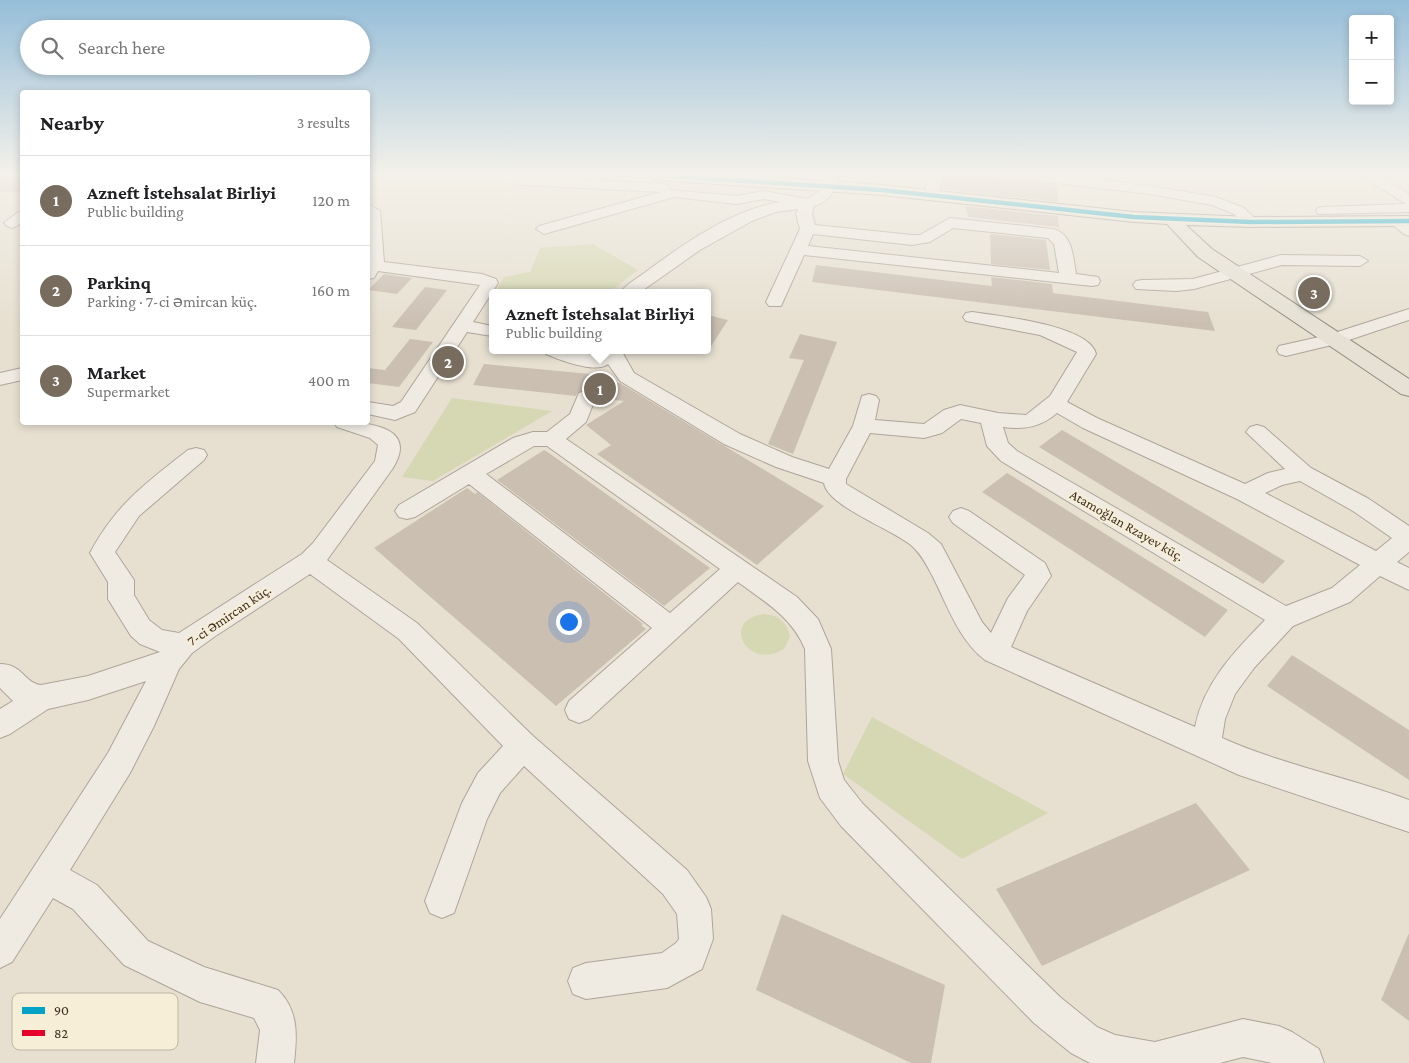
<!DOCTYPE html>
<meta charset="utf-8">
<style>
:root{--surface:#fff;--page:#f6f6f6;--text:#202124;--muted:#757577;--line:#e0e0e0;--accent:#786c5e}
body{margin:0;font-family:"Crimson Pro",serif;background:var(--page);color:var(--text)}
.controls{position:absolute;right:15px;top:15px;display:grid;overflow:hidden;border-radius:5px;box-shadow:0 2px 8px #0003}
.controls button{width:45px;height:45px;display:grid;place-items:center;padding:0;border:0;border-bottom:1px solid var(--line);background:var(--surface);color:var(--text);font:25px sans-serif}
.you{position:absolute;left:568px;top:621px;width:18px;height:18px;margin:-12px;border:4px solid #fff;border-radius:50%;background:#1a73e8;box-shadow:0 0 0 8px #1a73e833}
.badge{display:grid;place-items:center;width:32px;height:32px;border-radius:50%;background:var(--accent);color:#fff;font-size:16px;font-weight:700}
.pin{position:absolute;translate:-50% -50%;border:2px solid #fff;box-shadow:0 1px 5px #0006}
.popup{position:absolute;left:489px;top:289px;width:222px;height:65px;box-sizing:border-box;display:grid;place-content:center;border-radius:5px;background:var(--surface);filter:drop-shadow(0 1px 4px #0005);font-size:16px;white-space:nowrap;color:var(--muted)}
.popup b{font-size:19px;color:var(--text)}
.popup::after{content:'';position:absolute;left:50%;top:100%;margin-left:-10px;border:10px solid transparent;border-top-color:var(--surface)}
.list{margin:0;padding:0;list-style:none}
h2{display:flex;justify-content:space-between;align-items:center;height:65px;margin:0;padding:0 20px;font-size:21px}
h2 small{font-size:16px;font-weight:400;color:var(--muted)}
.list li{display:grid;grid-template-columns:32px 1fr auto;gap:15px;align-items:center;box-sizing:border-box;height:90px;padding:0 20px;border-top:1px solid var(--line)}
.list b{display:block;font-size:19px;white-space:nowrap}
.list p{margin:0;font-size:16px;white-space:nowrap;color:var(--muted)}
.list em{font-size:16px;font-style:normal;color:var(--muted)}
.icon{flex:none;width:28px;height:28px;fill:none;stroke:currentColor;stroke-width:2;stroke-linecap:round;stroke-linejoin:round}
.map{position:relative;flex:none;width:1409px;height:1063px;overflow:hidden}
.search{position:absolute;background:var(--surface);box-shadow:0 2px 8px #0003;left:20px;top:20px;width:350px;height:55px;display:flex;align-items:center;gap:12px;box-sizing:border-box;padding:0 18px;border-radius:28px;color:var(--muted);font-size:19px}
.panel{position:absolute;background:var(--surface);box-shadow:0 2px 8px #0003;left:20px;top:90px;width:350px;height:335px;border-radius:5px}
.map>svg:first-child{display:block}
.green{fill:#d6d7b3}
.building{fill:#cbbfb2}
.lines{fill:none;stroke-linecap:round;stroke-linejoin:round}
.minor-tunnel{stroke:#c5bcae;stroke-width:21;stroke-dasharray:21 10;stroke-linecap:butt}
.minor-casing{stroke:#ada599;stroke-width:2}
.major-casing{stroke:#928b80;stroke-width:2}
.minor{fill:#efebe3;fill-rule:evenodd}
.major{fill:#e6e1d4;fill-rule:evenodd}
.bus-1-casing{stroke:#f7eed8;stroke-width:7}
.bus-1{stroke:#03a3c5;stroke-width:4.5}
.labels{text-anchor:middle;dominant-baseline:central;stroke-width:4.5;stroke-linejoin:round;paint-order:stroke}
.street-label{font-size:14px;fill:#3d2e20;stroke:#f7eed8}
.key{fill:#f7eed8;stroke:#bfb4a1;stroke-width:1}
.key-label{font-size:14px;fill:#3d2e20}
</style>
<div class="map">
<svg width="1409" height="1063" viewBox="0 0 1409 1063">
<rect width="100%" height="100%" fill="#e7e0d1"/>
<!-- green -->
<g class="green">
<polygon points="593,244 638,270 608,293 495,293 504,277 530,272 540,248"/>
<polygon points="452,398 552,411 433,481 402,477"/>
<path d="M765,614C779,616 787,622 790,637L784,649C747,672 719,619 765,614Z"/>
<polygon points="872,717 1048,813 962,859 843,774"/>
</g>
<!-- building -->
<g class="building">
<polygon points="0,175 22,175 22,193 0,191"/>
<polygon points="945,175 972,175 1057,185 1058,202 941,189"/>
<polygon points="965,206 1058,216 1059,227 969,217"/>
<polygon points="990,234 1046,240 1050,270 991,264"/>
<polygon points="816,265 992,286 991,277 1052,284 1053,293 1208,312 1215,331 812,282"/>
<polygon points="384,274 412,278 397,294 368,290"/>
<polygon points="425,287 447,290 416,330 392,327"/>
<polygon points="708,315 728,320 708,351"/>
<polygon points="800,334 837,342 793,454 768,444 804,360 789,358"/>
<polygon points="410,339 433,342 399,387 368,383 368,368 385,370"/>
<polygon points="484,364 590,374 587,379 620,383 824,506 757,565 597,454 611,445 586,425 624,401 597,398 594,392 587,389 578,391 576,396 473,385"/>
<polygon points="1062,430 1285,561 1263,584 1039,447"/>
<polygon points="544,450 549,453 710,568 664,606 497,480"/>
<polygon points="1007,473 1228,610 1205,637 982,492"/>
<polygon points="467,488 475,494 477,492 643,624 641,625 646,629 556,706 374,548"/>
<polygon points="1292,655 1409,730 1409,780 1267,686"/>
<polygon points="1196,803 1250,870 1042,966 996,889"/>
<polygon points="782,914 945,985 931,1063 911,1063 756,990"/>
<polygon points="1409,933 1409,1021 1381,1000"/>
</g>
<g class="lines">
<!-- minor-tunnel -->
<polyline class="minor-tunnel" points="586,397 593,380"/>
<!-- minor casing -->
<g class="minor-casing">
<g id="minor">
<path d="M823,175H837C834,192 831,201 814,206L812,214L815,225L912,235H920L950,218L1053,229C1073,234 1073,257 1076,274L1098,277L1100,281L1098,285L1092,286L804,255L781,306H769L766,302L800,229L796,214L798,209L776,212L752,221L700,250L639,293H620C626,284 638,278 647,271C685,243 731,210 780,202L764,199L736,204L674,197L544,234L536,229L539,226L661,192L522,185L515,181L522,177L664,184L669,185L670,190L736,196L764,191L807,199L820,191ZM953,228L1048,238L1054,244L1059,273L808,246L813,234L912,245L930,242Z"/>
<polygon points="929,175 943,175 938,196 931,200 924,196"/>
<polygon points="1015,175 1062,175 1150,186 1216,197 1244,208 1259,222 1256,225 1246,225 1234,214 1212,205 1150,194 1022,179"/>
<polygon points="1360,175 1378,175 1409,194 1409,212 1318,214 1316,211 1318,208 1323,207 1406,204"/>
<polygon points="368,204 380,211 384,262 482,274 496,279 498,283 473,322 492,326 492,336 467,332 415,412 395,420 368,414 368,402 393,406 401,402 480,285 378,271 374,278 368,279"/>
<polygon points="22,211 22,223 12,228 7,226 4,223 17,213"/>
<polygon points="1396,216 1409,224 1409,236 1404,234 1388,221"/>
<polygon points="1281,255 1360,256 1368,261 1360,266 1282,265 1194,289 1177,291 1136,289 1133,285 1136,281 1142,280 1193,279"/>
<polygon points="1409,309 1409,320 1340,343 1286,356 1279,354 1277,350 1279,346 1328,335"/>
<path d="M972,312C998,316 1090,325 1096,354L1067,402L1097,418L1245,484L1268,473L1285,469L1246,432L1250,427L1257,425L1264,427L1311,468L1369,499L1409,526V552L1397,562L1409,568V590L1380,576L1350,602L1293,626L1254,668L1235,694L1225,719L1222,738C1283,765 1347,777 1409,800V832L1239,775L985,660C959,640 948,607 933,577C927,566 922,555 912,546C894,530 827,506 824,483L776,467L724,444L620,381L608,364C596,374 560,360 546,354L544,350H570L593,355L596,350H621L634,373L740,434L792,457L829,469L853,426L862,396L869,394L876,396L879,400L875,420L924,424L944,410L960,405L998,413L1026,415L1050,396L1077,352L1040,335L966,321L963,317L966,313ZM1057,413L1083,428L1237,499L1360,565L1332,588L1286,606L1017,451L1008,443L1003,427C1024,430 1041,427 1057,413ZM961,419L981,423L987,446L1001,461L1265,620C1235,651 1204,682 1195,727L1011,647L1027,611L1051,576L1045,563L969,511L961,508L953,511L949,517L953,523L1025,575L1008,598L991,633L982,622L941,544L928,533L846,484V479L870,433L924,438L942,433ZM1300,481L1353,511L1392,538L1376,551L1265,493L1282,485Z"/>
<polygon points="22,368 22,380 0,385 0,373"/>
<path d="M586,391L593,393L596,397L586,422L566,439L797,597L818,619L831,649L838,761L844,780L863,804L1060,997L1097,1027L1115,1035L1155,1042L1243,1019L1279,1026L1292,1032L1319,1049L1324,1063H1272L1243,1057L1220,1063H1090L1071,1053L1034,1023L841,826L820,798L808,761L805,649C792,617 765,602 738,582L589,719L579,723L569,719L565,710L569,701L652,628L469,484L415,517L407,519L399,517L395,511L399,505L513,438L533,432H547L570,414L579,393ZM534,446H547L720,569L670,613L486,474Z"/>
<path d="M334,422C362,422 420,424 393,468L327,560L417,623L533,736L687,870L706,897L711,909L713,939L702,969L667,988L586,999L573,994L568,981L573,968L586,963L662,953L676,943L679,939L677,914L663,894L524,766L500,793L487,819L454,913L442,918L430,913L425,901L462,803L478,773L503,746L399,639L310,574L214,637L192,653L179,669L154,726L130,773L70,870L97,885L148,941L204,967L278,990C299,1011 297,1036 294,1063H256L260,1030L254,1018L200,1002L124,965L73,909L53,898L12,962L0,968V919L108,753L146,681L88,700L48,709L10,734L0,738V709L13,701L0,688V664C23,664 24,683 41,685L88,676L160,652L140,644L131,636L108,599V582L90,553C116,504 146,483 188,450L196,448L204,450L207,455L204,460L139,516L115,552L134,580V595L149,620L162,630L179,633L302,554L313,543L375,461L378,445L370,438L337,427Z"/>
</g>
</g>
<!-- major casing -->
<g class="major-casing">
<polygon id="major" points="648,175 736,175 882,185 1134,212 1251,217 1409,216 1409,226 1251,227 1186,225 1212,249 1409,379 1409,396 1401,394 1198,257 1167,224 1134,222 882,195 656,180"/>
</g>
<!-- minor -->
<use href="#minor" class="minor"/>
<!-- major -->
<use href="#major" class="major"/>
<!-- bus-1 casing -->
<g class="bus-1-casing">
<polyline id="bus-1" points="656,175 882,190 1134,217 1251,222 1409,221"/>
</g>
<!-- bus-1 -->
<use href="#bus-1" class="bus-1"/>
</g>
<!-- sky -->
<linearGradient id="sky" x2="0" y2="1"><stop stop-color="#96bed9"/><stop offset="0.54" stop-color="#f4f1ea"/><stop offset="1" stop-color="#f4f1ea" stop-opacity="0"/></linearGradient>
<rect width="1409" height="324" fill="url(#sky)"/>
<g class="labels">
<!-- street labels -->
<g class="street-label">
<text transform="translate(1127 525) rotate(30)">Atamoğlan Rzayev küç.</text>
<text transform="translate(229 615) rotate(-34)">7-ci Əmircan küç.</text>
</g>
</g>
<!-- legend -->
<rect x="12" y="993" width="166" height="57" rx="8" class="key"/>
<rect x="22" y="1007" width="23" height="7" fill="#03a3c5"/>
<rect x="22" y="1030" width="23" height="6" fill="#e4002b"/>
<g class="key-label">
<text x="54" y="1015">90</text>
<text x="54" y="1038">82</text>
</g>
</svg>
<div class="controls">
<button>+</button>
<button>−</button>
</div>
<div class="you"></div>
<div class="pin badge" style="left:600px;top:389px">1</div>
<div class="popup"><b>Azneft İstehsalat Birliyi</b>Public building</div>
<div class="pin badge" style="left:448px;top:362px">2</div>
<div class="pin badge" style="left:1314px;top:293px">3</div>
<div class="search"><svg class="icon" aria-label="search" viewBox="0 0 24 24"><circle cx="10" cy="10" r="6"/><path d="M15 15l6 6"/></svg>Search here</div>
<section class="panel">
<h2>Nearby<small>3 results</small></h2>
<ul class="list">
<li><span class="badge">1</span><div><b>Azneft İstehsalat Birliyi</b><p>Public building</p></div><em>120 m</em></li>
<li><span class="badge">2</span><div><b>Parkinq</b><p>Parking · 7-ci Əmircan küç.</p></div><em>160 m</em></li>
<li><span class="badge">3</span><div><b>Market</b><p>Supermarket</p></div><em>400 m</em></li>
</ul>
</section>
</div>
